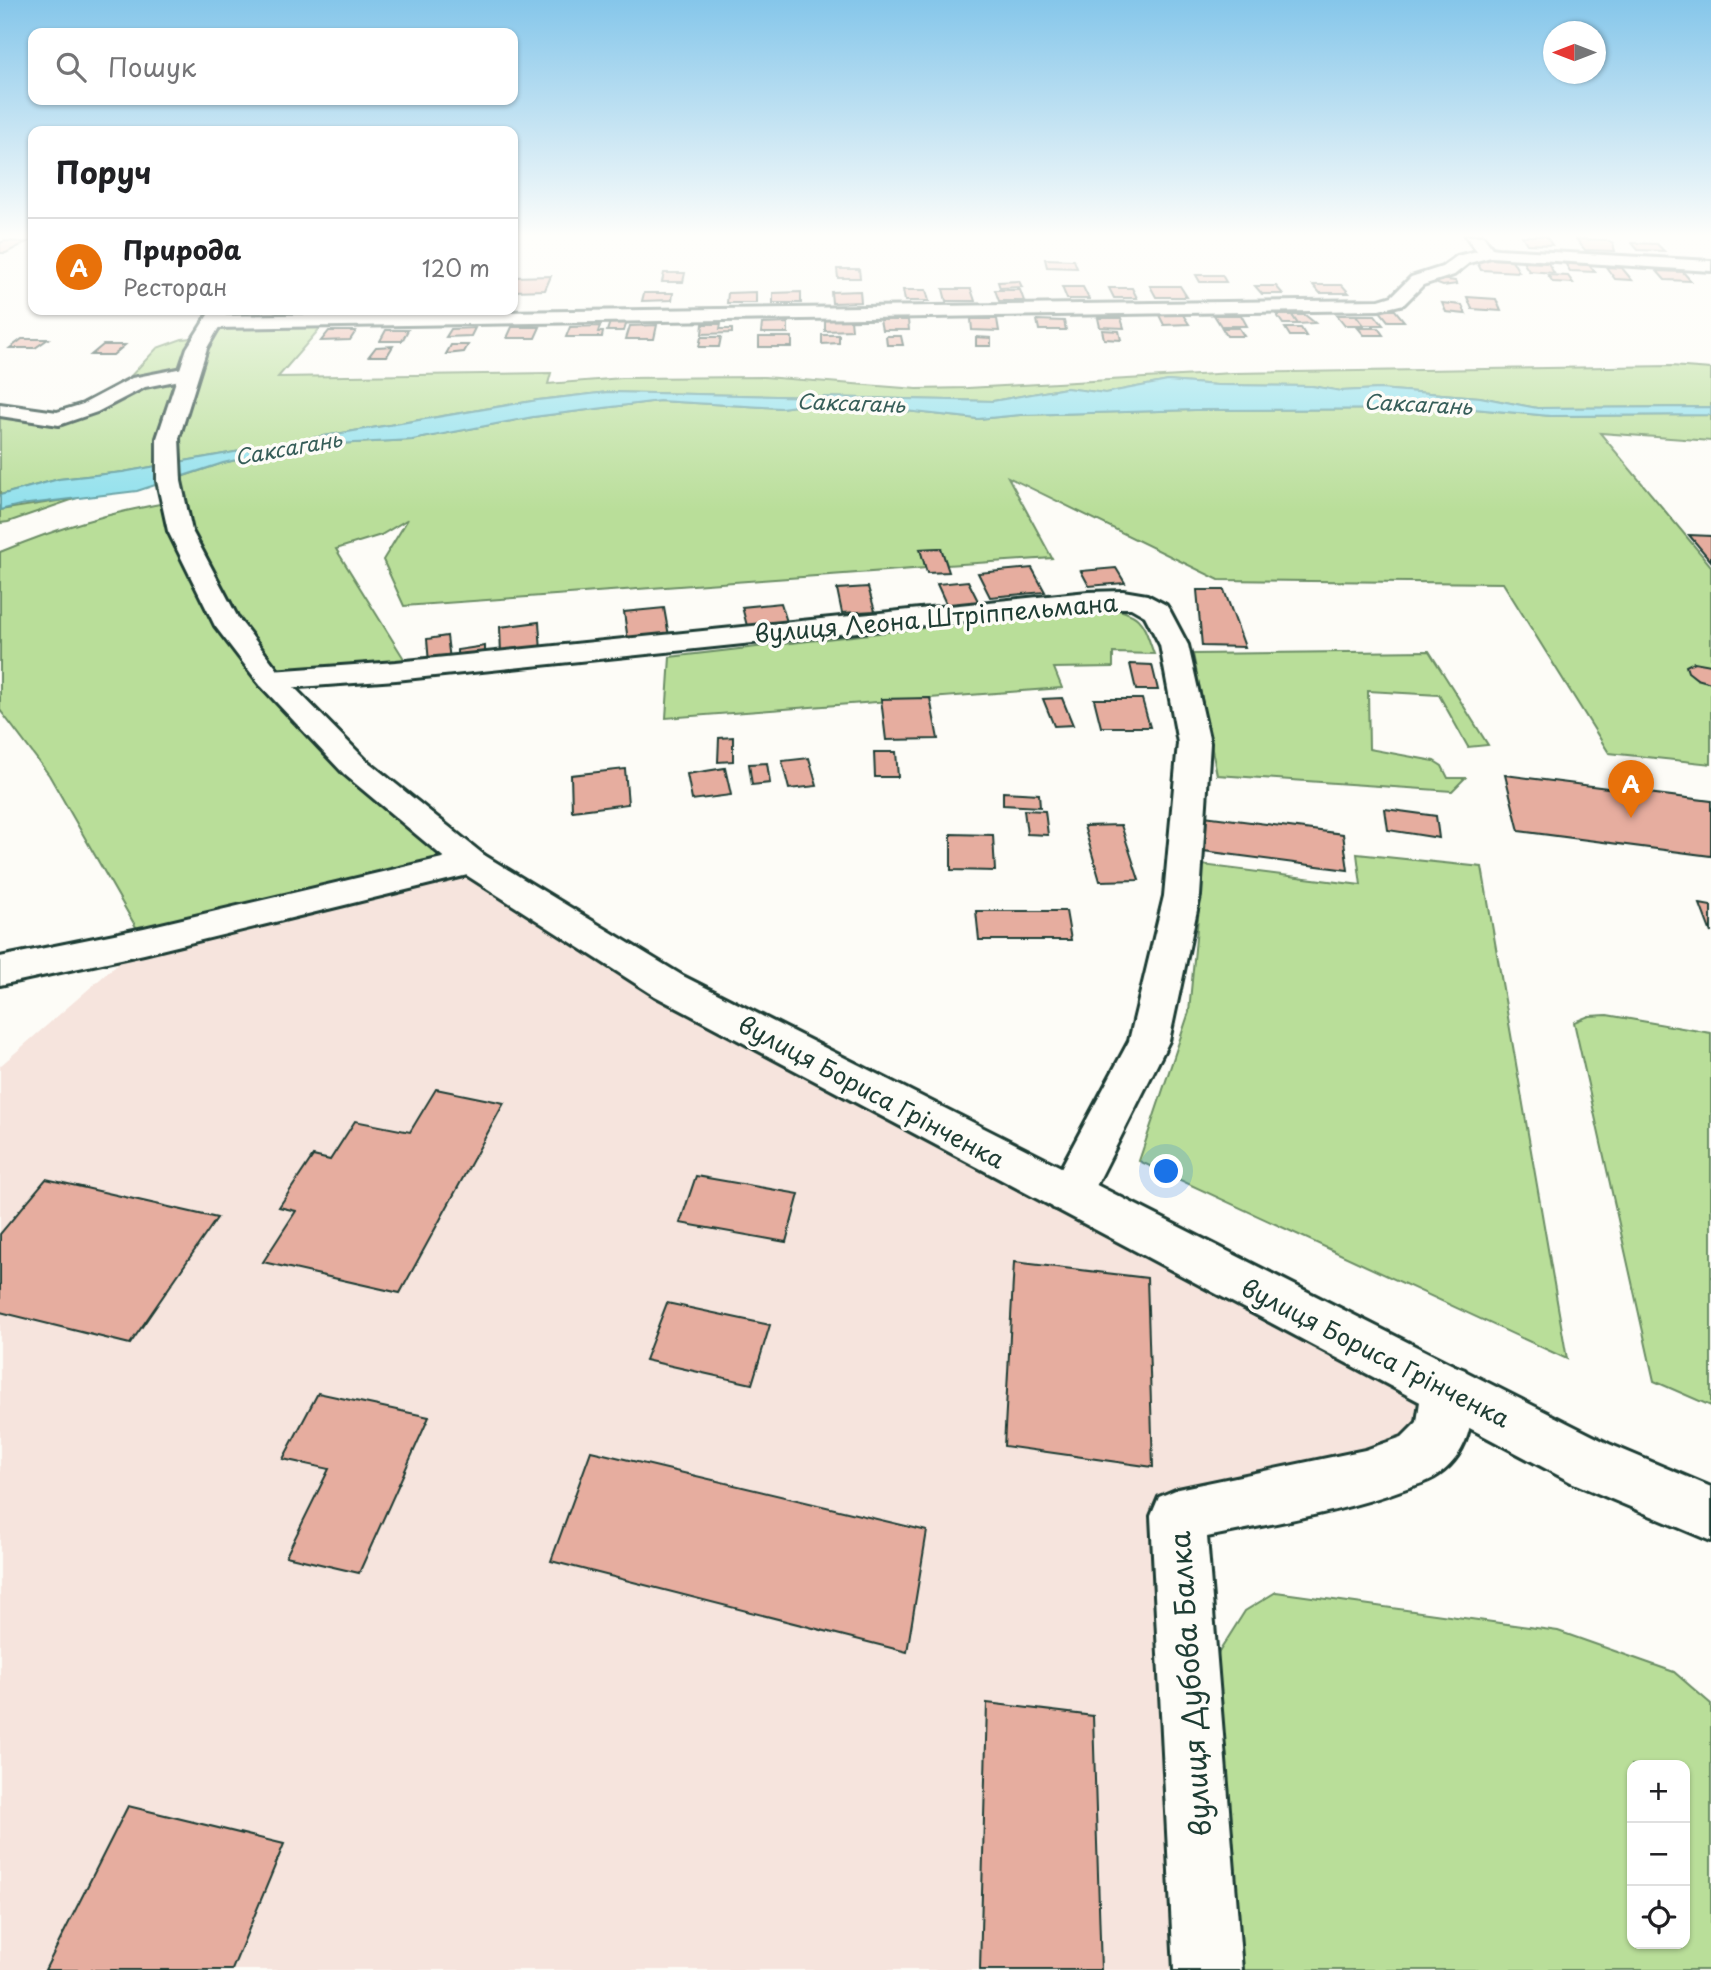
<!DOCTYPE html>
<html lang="uk">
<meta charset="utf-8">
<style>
:root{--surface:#fff;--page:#f6f6f6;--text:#202124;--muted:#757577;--line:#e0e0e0;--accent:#2563eb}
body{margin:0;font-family:"Playpen Sans",sans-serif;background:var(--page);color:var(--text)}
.controls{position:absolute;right:21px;bottom:21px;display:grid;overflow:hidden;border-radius:14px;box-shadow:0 2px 5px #0004}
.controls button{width:63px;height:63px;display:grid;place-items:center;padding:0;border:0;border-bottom:2px solid var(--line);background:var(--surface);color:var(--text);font:35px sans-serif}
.compass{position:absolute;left:1543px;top:21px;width:63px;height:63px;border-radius:50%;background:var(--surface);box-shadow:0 2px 5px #0004;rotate:270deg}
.you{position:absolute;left:1167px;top:1172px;width:24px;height:24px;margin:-18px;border:5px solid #fff;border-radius:50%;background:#1a73e8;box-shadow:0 0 0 10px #1a73e833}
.badge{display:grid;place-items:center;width:46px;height:46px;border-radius:50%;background:var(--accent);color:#fff;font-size:23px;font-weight:700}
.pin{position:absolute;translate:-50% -58px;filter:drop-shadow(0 2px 4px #0008)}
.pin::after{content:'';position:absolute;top:37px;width:24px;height:21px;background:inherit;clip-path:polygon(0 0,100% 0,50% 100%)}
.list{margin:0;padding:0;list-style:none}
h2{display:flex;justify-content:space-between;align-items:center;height:91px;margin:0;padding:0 28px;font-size:30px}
h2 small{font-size:23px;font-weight:400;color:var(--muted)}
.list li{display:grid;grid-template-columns:46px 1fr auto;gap:21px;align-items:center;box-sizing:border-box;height:98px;padding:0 28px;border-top:2px solid var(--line)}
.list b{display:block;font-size:26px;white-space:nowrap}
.list p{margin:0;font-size:23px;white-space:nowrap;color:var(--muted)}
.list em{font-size:23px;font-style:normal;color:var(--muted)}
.icon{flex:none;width:38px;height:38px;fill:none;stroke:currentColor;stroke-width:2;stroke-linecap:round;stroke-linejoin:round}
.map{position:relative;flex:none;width:1711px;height:1970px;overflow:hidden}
.search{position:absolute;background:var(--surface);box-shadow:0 2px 5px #0004;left:28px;top:28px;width:490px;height:77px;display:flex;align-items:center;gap:18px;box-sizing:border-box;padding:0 24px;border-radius:14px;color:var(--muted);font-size:26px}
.panel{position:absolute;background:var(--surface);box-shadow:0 2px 5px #0004;left:28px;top:126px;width:490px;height:189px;border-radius:14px}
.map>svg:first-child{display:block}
.built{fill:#f6e4dd}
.green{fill:#b9de99;stroke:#6c8e66;stroke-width:2;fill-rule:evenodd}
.water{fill:#90e0ec;stroke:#639fa2;stroke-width:2}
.building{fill:#e6ad9f;stroke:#1f3d34;stroke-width:2}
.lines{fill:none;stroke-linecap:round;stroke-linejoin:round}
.minor-casing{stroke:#1f3d34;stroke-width:6}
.tertiary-casing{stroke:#1f3d34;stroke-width:6}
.minor{fill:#fdfcf7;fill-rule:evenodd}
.tertiary{fill:#fdfcf7;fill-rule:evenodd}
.labels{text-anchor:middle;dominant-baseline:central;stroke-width:7;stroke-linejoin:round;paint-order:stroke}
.far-water-label{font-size:21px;font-style:italic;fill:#365e59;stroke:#fdfcf7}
.street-label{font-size:24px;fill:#1f3d34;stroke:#fdfcf7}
.near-street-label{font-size:28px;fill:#1f3d34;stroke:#fdfcf7}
</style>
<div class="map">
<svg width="1711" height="1970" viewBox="0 0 1711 1970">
<rect width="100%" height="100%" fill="#fdfcf7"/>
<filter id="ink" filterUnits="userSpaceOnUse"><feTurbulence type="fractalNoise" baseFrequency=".0143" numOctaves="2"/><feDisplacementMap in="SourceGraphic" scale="14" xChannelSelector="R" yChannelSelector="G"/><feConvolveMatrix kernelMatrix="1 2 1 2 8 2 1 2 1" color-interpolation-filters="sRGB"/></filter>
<g filter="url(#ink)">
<!-- built -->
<polygon class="built" points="472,863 1447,1388 1442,1435 1178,1516 1208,1970 0,1970 0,1066 144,941"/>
<!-- green -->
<g class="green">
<polygon points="328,319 278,377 551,373 548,384 622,378 764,377 917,389 967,388 1233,373 1671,366 1711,369 1711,407 1537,408 1480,397 1379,389 1341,391 1312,386 1217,385 1168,381 1105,393 1066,388 993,401 608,392 538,400 318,437 123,472 59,479 0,495 0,410 59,419 113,395 157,348 182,339 201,337 212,322"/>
<path d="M659,401L781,408L825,402L978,419L1020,415L1195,410L1474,409L1550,416L1711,415V441L1600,433L1711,566V764L1609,753L1503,583L1219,580L1008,477L1052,558L947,565L941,548L920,549L926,568L404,606L383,560L408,519L381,535L336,549L411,670L272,680L472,863L144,941L49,775L0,710V552C61,527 107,513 171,502L169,481L223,463L271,452L316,445L412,440L533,417Z"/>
<polygon points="77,498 8,522 0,523 0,510"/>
<path d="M1106,607C1143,614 1142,621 1154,654L1113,653V667L1054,668L1062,688L666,718L670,657Z"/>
<polygon points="1429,651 1488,745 1468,747 1439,695 1368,691 1369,749 1434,761 1442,766 1448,778 1465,778 1452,791 1217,775 1193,654"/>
<polygon points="1357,854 1482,867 1567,1359 1139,1161 1189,1012 1203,865 1361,885"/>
<polygon points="1607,1015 1711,1033 1711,1406 1654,1381 1574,1022 1589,1016"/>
<path d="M1276,1592L1558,1631L1674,1672L1711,1704V1970H1208L1190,1698L1245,1611ZM1632,1765H1685V1944H1632Z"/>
</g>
<!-- water -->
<polygon class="water" points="1168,381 1217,385 1312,386 1341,391 1379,389 1480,397 1537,408 1711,407 1711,415 1550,416 1474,409 1195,410 1020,415 978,419 825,402 781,408 659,401 533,417 412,440 316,445 271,452 223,463 137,491 20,505 0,510 0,495 59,479 123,472 318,437 538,400 608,392 993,401 1066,388 1105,393"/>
<!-- building -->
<g class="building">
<polygon points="1522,236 1546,236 1552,245 1527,244"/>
<polygon points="1576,239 1606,240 1613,244 1615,251 1585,250"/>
<polygon points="4,241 27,242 6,253 0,253 0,243"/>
<polygon points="1632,243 1657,244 1664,251 1638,250"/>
<polygon points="1475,258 1512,260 1519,272 1481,270"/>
<polygon points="1045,259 1074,260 1077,268 1047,267"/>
<polygon points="1523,262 1548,263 1554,273 1529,271"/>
<polygon points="1565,263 1589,265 1595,272 1570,271"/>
<polygon points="1606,267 1622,268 1632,280 1615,279"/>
<polygon points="837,269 859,269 860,278 838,278"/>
<polygon points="1657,271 1683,272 1691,281 1665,280"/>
<polygon points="664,273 685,273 683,282 662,282"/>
<polygon points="1196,275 1222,275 1226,282 1200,282"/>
<polygon points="1548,275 1568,276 1573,283 1553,282"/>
<polygon points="551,276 545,290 513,291 513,277"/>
<polygon points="1440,279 1455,281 1457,284 1443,286 1432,282"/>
<polygon points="1019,281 1022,287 1000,288 998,282"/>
<polygon points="1313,285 1342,285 1349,293 1320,293"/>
<polygon points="1150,286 1180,286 1187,297 1156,297"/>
<polygon points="1255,286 1276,286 1283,294 1262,294"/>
<polygon points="1062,287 1083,287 1089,299 1067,299"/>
<polygon points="1109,288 1132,288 1137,298 1114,298"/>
<polygon points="943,289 971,289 975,301 946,301"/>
<polygon points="903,290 926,290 929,301 905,301"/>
<polygon points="995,290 1020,290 1024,301 999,301"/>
<polygon points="860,291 861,302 832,303 831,292"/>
<polygon points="756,292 756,303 727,303 728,293"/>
<polygon points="801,292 801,303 773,303 773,293"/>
<polygon points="644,293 673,293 672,300 642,301"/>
<polygon points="1467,297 1496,299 1501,311 1472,309"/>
<polygon points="1442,303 1462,305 1466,314 1446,312"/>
<polygon points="1379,310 1395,310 1404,321 1388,321"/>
<polygon points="1159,315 1183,315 1189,324 1164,325"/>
<polygon points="1214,315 1241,315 1247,326 1221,326"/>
<polygon points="1277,315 1292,315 1298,324 1283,324"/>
<polygon points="1292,315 1305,315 1315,323 1298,324"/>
<polygon points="1337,315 1356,315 1364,325 1345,325"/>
<polygon points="1356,315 1375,315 1383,325 1364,325"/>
<polygon points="1098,318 1121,318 1124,328 1100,327"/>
<polygon points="825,319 851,319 852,330 825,331"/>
<polygon points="971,319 997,319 999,331 972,330"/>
<polygon points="880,320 908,320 909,330 882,330"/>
<polygon points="1037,320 1064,321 1066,330 1039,330"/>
<polygon points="627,321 624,331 607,331 610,322"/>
<polygon points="788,323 788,333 761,333 762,324"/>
<polygon points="703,324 721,324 720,329 732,329 732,333 702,334"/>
<polygon points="657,325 654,339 626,339 630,326"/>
<polygon points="600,326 598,332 603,332 602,337 566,337 570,327"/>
<polygon points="512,327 540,327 535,338 507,338"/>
<polygon points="475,328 471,336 446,337 451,329"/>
<polygon points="1222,328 1239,328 1244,336 1227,336"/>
<polygon points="1285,328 1301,328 1306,336 1290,336"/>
<polygon points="1358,328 1378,328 1383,335 1364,335"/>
<polygon points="386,330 408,330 402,341 380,341"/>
<polygon points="1102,330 1119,331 1121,340 1104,339"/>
<polygon points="329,331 356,331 350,340 321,341"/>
<polygon points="822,335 839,335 839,343 822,344"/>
<polygon points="886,336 901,336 903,345 887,345"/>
<polygon points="701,337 721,337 719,347 699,347"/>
<rect x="759" y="337" width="33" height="10"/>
<polygon points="976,337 991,338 991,346 976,346"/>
<polygon points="22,339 48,339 35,348 10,348"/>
<polygon points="103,345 125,345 113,355 91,355"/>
<polygon points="451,345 468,345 464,352 446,354"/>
<polygon points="393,346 387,356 369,356 376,347"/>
<polygon points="1689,535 1711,536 1711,561"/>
<polygon points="941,548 949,572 927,573 920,549"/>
<polygon points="1032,568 1045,592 990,597 978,573"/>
<polygon points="1116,568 1125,583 1089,586 1081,571"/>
<polygon points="968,581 979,603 947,606 937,584"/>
<polygon points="868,587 875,611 842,613 837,589"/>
<polygon points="1197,590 1224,590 1245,647 1202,646"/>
<polygon points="781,603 787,622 747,626 742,607"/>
<polygon points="664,608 669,636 628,641 624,612"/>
<polygon points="539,622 541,651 501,655 500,627"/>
<polygon points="447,636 450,660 429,663 427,639"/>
<polygon points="485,646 485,657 457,661 457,650"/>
<polygon points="1694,662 1711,665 1711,683 1697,679 1688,672 1686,666"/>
<polygon points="1130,664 1152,665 1158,690 1136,690"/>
<polygon points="930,698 938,739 886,740 881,699"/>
<polygon points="1062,698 1073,725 1054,726 1043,699"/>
<polygon points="1094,699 1142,699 1150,727 1101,727"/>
<polygon points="733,737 733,761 718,762 719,738"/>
<polygon points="874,752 896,752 898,777 875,777"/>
<polygon points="809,758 817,786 789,789 782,761"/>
<polygon points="767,763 770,783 752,785 749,764"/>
<polygon points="725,768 731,795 692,800 687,774"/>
<polygon points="625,769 628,804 572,811 571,775"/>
<polygon points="1505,775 1711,801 1711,856 1519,831"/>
<polygon points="1003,792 1039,794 1040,807 1003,805"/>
<polygon points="1385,809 1436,816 1439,838 1388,830"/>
<polygon points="1024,810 1045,811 1048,835 1027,834"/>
<polygon points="1204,816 1343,834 1348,870 1204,851"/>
<polygon points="1121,825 1139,880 1100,881 1084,826"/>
<polygon points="951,834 993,835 995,871 951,870"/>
<polygon points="1700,904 1711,906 1711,933"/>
<polygon points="976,911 1066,911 1071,940 979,940"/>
<polygon points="436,1089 504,1103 400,1293 263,1262 296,1211 279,1207 313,1156 330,1160 355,1121 410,1132"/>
<polygon points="696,1176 799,1194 786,1242 680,1223"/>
<polygon points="46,1179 217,1218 130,1344 0,1312 0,1234"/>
<polygon points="1014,1262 1147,1278 1153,1467 1004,1446"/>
<polygon points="667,1303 770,1325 752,1384 645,1360"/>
<polygon points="318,1393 429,1417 359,1573 286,1556 329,1469 283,1459"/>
<polygon points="591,1451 927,1531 907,1652 551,1561"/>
<polygon points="987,1703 1093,1716 1101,1970 980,1970"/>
<polygon points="128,1806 284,1844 232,1970 45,1970"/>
</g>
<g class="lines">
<!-- minor casing -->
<g class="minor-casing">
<g id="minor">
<polygon points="1466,236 1483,236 1492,248 1498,249 1711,261 1711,271 1491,257 1469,263 1454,275 1423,285 1404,304 1379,310 212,328 203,322 212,316 1379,300 1392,296 1411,277 1442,267 1457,256 1477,251"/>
<polygon points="188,367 195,369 198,373 195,377 145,387 97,412 59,425 0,416 0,404 57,412 83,404 132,378"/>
<polygon points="1123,591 1147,595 1166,605 1170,611 1188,645 1210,743 1200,896 1169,1041 1085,1208 1069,1213 1053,1208 1047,1194 1129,1041 1164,896 1178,743 1160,645 1145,616 1131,608 1088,608 396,680 271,689 261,686 256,680 261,674 271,671 396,662 1088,592"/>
<polygon points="472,851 484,855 489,863 484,871 144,954 0,985 0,957 144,928"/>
<path d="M1447,1363L1465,1370C1480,1405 1471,1453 1438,1475C1429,1482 1415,1485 1404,1489C1340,1513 1273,1523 1207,1537L1242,1970H1174L1151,1516L1159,1497L1178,1489L1365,1450L1402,1437L1417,1422L1422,1388L1429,1370Z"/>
</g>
</g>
<!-- tertiary casing -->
<g class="tertiary-casing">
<polygon id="tertiary" points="211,310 229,310 207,348 179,438 181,481 192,531 238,618 281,674 366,760 484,855 683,976 1609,1444 1711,1487 1711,1541 1571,1482 655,996 460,871 344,774 261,686 215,626 168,531 157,481 157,438 187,348"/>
</g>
<!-- minor -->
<use href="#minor" class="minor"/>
<!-- tertiary -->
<use href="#tertiary" class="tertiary"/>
</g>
</g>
<!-- sky -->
<linearGradient id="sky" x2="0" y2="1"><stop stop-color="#85c6ea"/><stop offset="0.46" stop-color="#fefefb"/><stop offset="1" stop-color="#fefefb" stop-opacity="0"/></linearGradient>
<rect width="1711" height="512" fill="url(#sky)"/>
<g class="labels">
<!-- far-water labels -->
<g class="far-water-label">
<text transform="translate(851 402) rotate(2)">Саксагань</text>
<text transform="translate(1418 403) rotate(3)">Саксагань</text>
<text transform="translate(288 447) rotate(-10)">Саксагань</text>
</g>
<!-- street labels -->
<g class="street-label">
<text transform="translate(936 617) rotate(-5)">вулиця Леона Штріппельмана</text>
<text transform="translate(872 1091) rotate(28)">вулиця Бориса Грінченка</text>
<text transform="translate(1376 1352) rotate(27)">вулиця Бориса Грінченка</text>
</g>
<!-- near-street labels -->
<g class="near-street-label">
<text transform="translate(1189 1684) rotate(-94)">вулиця Дубова Балка</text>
</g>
</g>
</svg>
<div class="controls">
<button>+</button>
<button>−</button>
<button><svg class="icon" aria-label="locate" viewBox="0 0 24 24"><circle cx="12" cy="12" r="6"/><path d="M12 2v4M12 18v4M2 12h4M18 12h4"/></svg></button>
</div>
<svg class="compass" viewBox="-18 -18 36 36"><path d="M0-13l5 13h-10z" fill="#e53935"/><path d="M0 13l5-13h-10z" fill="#757577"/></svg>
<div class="you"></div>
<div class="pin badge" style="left:1631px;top:818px;background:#e8710a">A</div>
<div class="search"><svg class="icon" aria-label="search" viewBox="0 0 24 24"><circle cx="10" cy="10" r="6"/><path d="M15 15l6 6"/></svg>Пошук</div>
<section class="panel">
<h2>Поруч<small></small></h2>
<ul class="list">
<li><span class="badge" style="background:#e8710a">A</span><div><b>Природа</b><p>Ресторан</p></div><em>120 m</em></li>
</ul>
</section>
</div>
